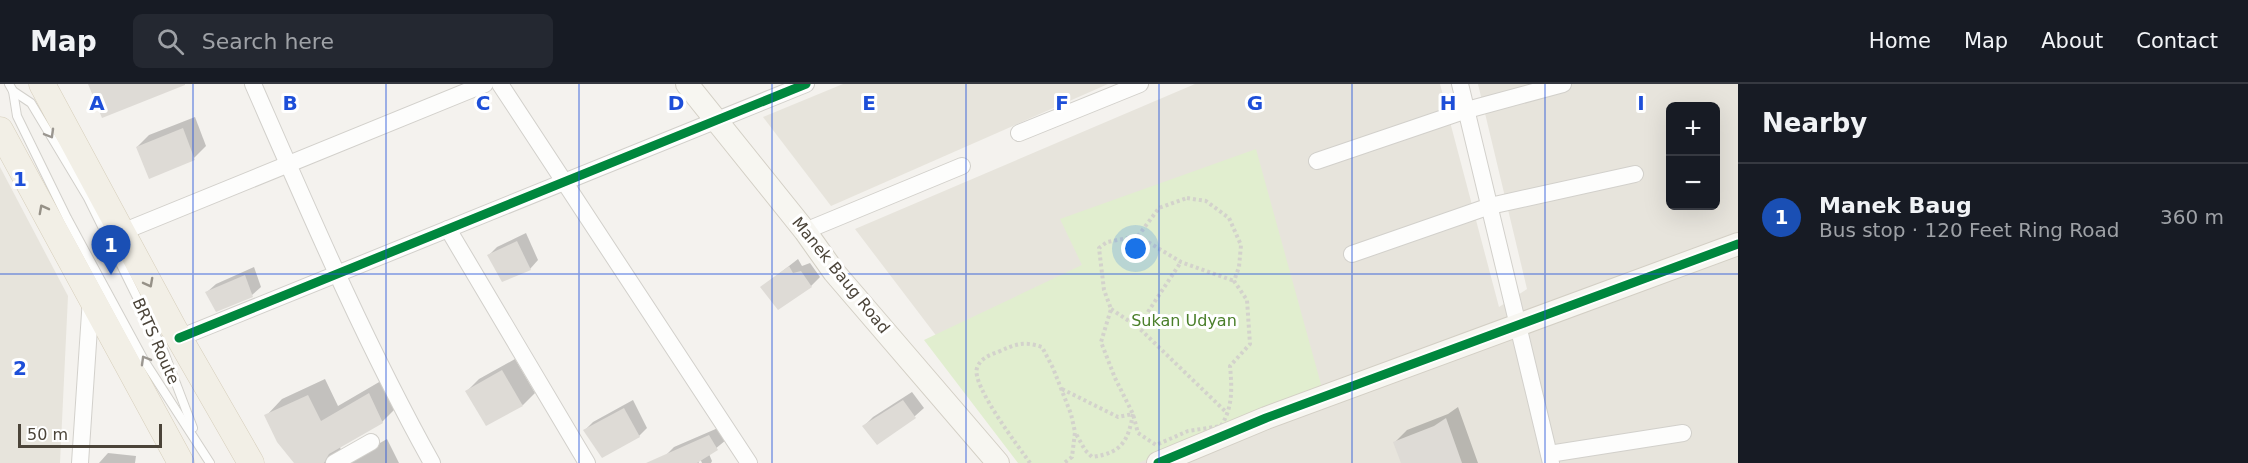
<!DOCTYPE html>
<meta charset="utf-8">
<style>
:root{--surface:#171b24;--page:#242831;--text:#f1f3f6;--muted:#9ea1a6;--line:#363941;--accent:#868178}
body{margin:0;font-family:"DejaVu Sans",sans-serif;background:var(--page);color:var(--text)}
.controls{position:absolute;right:18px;top:18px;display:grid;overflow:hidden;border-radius:9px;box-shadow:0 6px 24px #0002}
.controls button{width:54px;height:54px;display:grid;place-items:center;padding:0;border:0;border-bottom:2px solid var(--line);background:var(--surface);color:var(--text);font:30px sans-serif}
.scale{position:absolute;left:18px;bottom:15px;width:144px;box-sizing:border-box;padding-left:6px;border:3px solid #4b4439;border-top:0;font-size:16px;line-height:21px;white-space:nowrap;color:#4b4439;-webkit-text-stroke:4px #fff;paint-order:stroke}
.you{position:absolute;left:1136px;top:165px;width:21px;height:21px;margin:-15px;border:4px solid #fff;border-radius:50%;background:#1a73e8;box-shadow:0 0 0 9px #1a73e833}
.badge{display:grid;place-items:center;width:39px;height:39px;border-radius:50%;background:var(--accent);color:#fff;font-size:20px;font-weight:700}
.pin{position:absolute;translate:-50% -50px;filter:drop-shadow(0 2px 3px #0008)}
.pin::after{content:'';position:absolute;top:32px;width:21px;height:18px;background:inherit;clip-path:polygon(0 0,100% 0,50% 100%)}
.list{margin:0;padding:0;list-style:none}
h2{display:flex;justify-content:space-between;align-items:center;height:78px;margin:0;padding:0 24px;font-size:26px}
h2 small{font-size:20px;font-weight:400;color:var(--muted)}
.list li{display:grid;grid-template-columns:39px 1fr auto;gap:18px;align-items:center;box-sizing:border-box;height:108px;padding:0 24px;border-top:2px solid var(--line)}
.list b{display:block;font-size:22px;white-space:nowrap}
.list p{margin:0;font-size:20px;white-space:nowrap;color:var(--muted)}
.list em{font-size:20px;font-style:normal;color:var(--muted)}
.icon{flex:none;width:33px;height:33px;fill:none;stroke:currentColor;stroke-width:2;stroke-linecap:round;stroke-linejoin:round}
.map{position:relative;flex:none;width:1738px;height:379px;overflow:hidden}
header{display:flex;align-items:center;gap:36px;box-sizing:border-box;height:84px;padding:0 30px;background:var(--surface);border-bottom:2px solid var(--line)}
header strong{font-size:28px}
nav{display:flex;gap:33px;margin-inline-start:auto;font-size:21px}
.search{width:420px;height:54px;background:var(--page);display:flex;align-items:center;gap:15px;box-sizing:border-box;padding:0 21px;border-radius:9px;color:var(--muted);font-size:22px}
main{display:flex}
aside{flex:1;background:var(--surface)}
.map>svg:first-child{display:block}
.residential{fill:#e7e4dc;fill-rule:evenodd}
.green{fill:#e1eecf}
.shadow{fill:#0003}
.building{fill:#dedbd6}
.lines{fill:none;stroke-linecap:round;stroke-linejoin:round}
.lane-casing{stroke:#d2d0cb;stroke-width:10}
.street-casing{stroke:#d2d0cb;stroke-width:18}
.secondary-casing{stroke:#d3cfc5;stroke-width:24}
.primary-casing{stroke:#d6cebb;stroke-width:27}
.path{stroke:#d3d2cc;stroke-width:4;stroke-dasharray:3 3;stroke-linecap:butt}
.lane{stroke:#fdfdfc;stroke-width:8}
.street{stroke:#fdfdfc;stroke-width:16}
.secondary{stroke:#f7f6f1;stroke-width:22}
.primary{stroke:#f2efe6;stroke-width:26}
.cycleway-casing{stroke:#fff;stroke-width:13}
.cycleway{stroke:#00873e;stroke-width:9}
.oneway{stroke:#9b9791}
.oneway2{stroke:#969187}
.grid{fill:none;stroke:#1d4ed8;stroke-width:1.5;stroke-opacity:0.55}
.labels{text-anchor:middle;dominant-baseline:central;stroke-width:6;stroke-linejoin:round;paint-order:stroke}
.street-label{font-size:16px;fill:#4b4439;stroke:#fff}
.park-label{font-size:16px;fill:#4a7f2a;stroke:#fff}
.grid-label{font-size:20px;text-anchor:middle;font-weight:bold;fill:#1d4ed8;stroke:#fff;stroke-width:6;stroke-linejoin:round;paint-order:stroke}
</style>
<header>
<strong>Map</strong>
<div class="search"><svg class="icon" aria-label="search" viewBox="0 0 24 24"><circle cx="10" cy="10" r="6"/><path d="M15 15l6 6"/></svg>Search here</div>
<nav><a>Home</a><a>Map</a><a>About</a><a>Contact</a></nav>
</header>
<main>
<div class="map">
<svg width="1738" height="379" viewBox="0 0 1738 379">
<rect width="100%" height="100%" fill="#f4f2ee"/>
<!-- residential -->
<g class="residential">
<polygon points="843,0 1108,0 831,122 763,33"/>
<path d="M1195,0H1440L1499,223L1527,205L1478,0H1738V379H1033L855,145ZM1670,22H1716V122H1670Z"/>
<polygon points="0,83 68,212 60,379 0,379"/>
</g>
<!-- green -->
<polygon class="green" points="1256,65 1322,304 1138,379 1018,379 924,256 1082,181 1060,135"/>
<!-- shadow -->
<g class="shadow">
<polygon points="195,33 206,62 194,74 137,63 149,51"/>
<polygon points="526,149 538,176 530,185 489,171 497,163"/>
<polygon points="798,175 802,182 810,179 820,193 811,202 778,224 762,203"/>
<polygon points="254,183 261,203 252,211 217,226 207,208 216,200"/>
<polygon points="515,275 535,309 523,321 467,307 479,295"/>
<polygon points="386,294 399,321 382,338 340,362 341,368 357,372 387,355 399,379 311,379 309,375 296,379 279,357 266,332 282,315 325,295 338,322"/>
<polygon points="912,308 924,324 915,332 877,359 864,342 873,333"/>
<polygon points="633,316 647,344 639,352 585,346 593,338"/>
<polygon points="1458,323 1478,379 1403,379 1395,358 1407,346 1448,330"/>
<polygon points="718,344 726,356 709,370 712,377 711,379 702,379 698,370 695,371 699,379 670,379 665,372 674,363"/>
<polygon points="108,369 136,372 135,379 99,379"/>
</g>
<!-- building -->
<g class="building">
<polygon points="88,0 185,0 185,1 102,34"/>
<polygon points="183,44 195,76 149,95 136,63"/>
<polygon points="517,157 531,186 502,198 487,171"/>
<polygon points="789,182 793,189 801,187 812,203 778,226 760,203"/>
<polygon points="245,191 253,213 216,228 205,208"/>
<polygon points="502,286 523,322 486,342 465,307"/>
<polygon points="369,309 383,339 329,370 324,379 294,379 277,358 264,331 308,311 321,337"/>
<polygon points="903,316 916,334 877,361 862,342"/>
<polygon points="624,324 640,353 602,374 583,346"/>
<polygon points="1446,334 1462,379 1401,379 1393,358 1434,342"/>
<polygon points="709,351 718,366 697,379 646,379"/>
</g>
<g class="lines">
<!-- lane casing -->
<g class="lane-casing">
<g id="lane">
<polyline points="9,0 13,7 17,32 67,134 145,278 210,379"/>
<polyline points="13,7 31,19 88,114 164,268 193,344"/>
</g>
</g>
<!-- street casing -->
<g class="street-casing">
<g id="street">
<path d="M253,0C309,128 364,257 432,379"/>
<polyline points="500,0 749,379"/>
<polyline points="1460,0 1551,379"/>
<polyline points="1019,49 1140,0"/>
<polyline points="1317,77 1467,26 1563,0"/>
<polyline points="448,145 587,379"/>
<polyline points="805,147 962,82"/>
<polyline points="122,148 485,0"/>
<polyline points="1352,170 1490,122 1635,90"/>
<polyline points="179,254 806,0"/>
<polyline points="1549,370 1683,349"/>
<polyline points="80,379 91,214"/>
<polyline points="334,379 371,358"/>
</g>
</g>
<!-- secondary casing -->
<g class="secondary-casing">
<g id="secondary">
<polyline points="687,0 805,147 834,188 998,379"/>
<polyline points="1158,379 1266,334 1738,160"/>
</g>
</g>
<!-- primary casing -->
<g class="primary-casing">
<g id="primary">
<polyline points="42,0 174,245 251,379"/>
<polyline points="0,46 181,379"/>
</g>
</g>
<!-- path -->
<g class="path">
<path d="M1187,114L1206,117L1229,134L1241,161L1239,183L1234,197L1247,216L1250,260L1230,282C1232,304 1233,323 1221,342L1188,347L1156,361L1138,349L1133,330L1115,294L1101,258L1111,225L1104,206L1099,164L1107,158L1138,152L1159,124Z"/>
<polyline points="1138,152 1181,178 1234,197"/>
<polyline points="1111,225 1138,243 1227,329"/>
<polyline points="1138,243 1181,178"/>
<path d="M1062,305L1118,333L1133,330C1128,357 1122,369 1092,373L1085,366L1075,348"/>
<path d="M1030,379C1019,363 971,301 977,284C980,275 989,271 998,268C1015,260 1024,257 1042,263L1053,284L1071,330L1075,348L1072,373L1064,379"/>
</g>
<!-- lane -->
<use href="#lane" class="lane"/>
<!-- street -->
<use href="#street" class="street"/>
<!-- secondary -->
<use href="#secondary" class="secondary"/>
<!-- primary -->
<use href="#primary" class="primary"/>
<!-- cycleway casing -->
<g class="cycleway-casing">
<g id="cycleway">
<polyline points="179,254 806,0"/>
<polyline points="1158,379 1266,334 1738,160"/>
</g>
</g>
<!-- cycleway -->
<use href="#cycleway" class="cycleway"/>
</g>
<!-- one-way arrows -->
<defs><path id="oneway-chevron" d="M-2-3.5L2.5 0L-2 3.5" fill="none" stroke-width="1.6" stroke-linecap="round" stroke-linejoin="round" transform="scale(1.5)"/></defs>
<g class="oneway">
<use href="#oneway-chevron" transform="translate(50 50) rotate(60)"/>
<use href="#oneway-chevron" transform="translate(145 276) rotate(-120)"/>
</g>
<g class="oneway2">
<use href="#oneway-chevron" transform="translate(43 125) rotate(-118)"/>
<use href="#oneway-chevron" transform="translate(149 199) rotate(62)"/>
</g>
<!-- grid -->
<path class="grid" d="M193,0V379M386,0V379M579,0V379M772,0V379M966,0V379M1159,0V379M1352,0V379M1545,0V379M0,190H1738"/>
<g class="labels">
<!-- street labels -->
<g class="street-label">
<text transform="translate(841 191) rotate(51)">Manek Baug Road</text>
<text transform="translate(156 257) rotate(66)">BRTS Route</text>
</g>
<!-- park labels -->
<g class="park-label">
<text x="1184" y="236">Sukan Udyan</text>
</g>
</g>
<g class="grid-label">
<text x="97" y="26">A</text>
<text x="290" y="26">B</text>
<text x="483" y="26">C</text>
<text x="676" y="26">D</text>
<text x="869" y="26">E</text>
<text x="1062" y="26">F</text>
<text x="1255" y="26">G</text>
<text x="1448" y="26">H</text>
<text x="1641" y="26">I</text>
<text x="20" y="102">1</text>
<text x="20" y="291">2</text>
</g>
</svg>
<div class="controls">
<button>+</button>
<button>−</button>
</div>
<div class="scale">50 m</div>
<div class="you"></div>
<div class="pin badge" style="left:111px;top:191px;background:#1a4fb4">1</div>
</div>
<aside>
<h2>Nearby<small></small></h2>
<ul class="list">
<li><span class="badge" style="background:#1a4fb4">1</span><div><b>Manek Baug</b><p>Bus stop · 120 Feet Ring Road</p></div><em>360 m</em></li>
</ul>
</aside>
</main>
